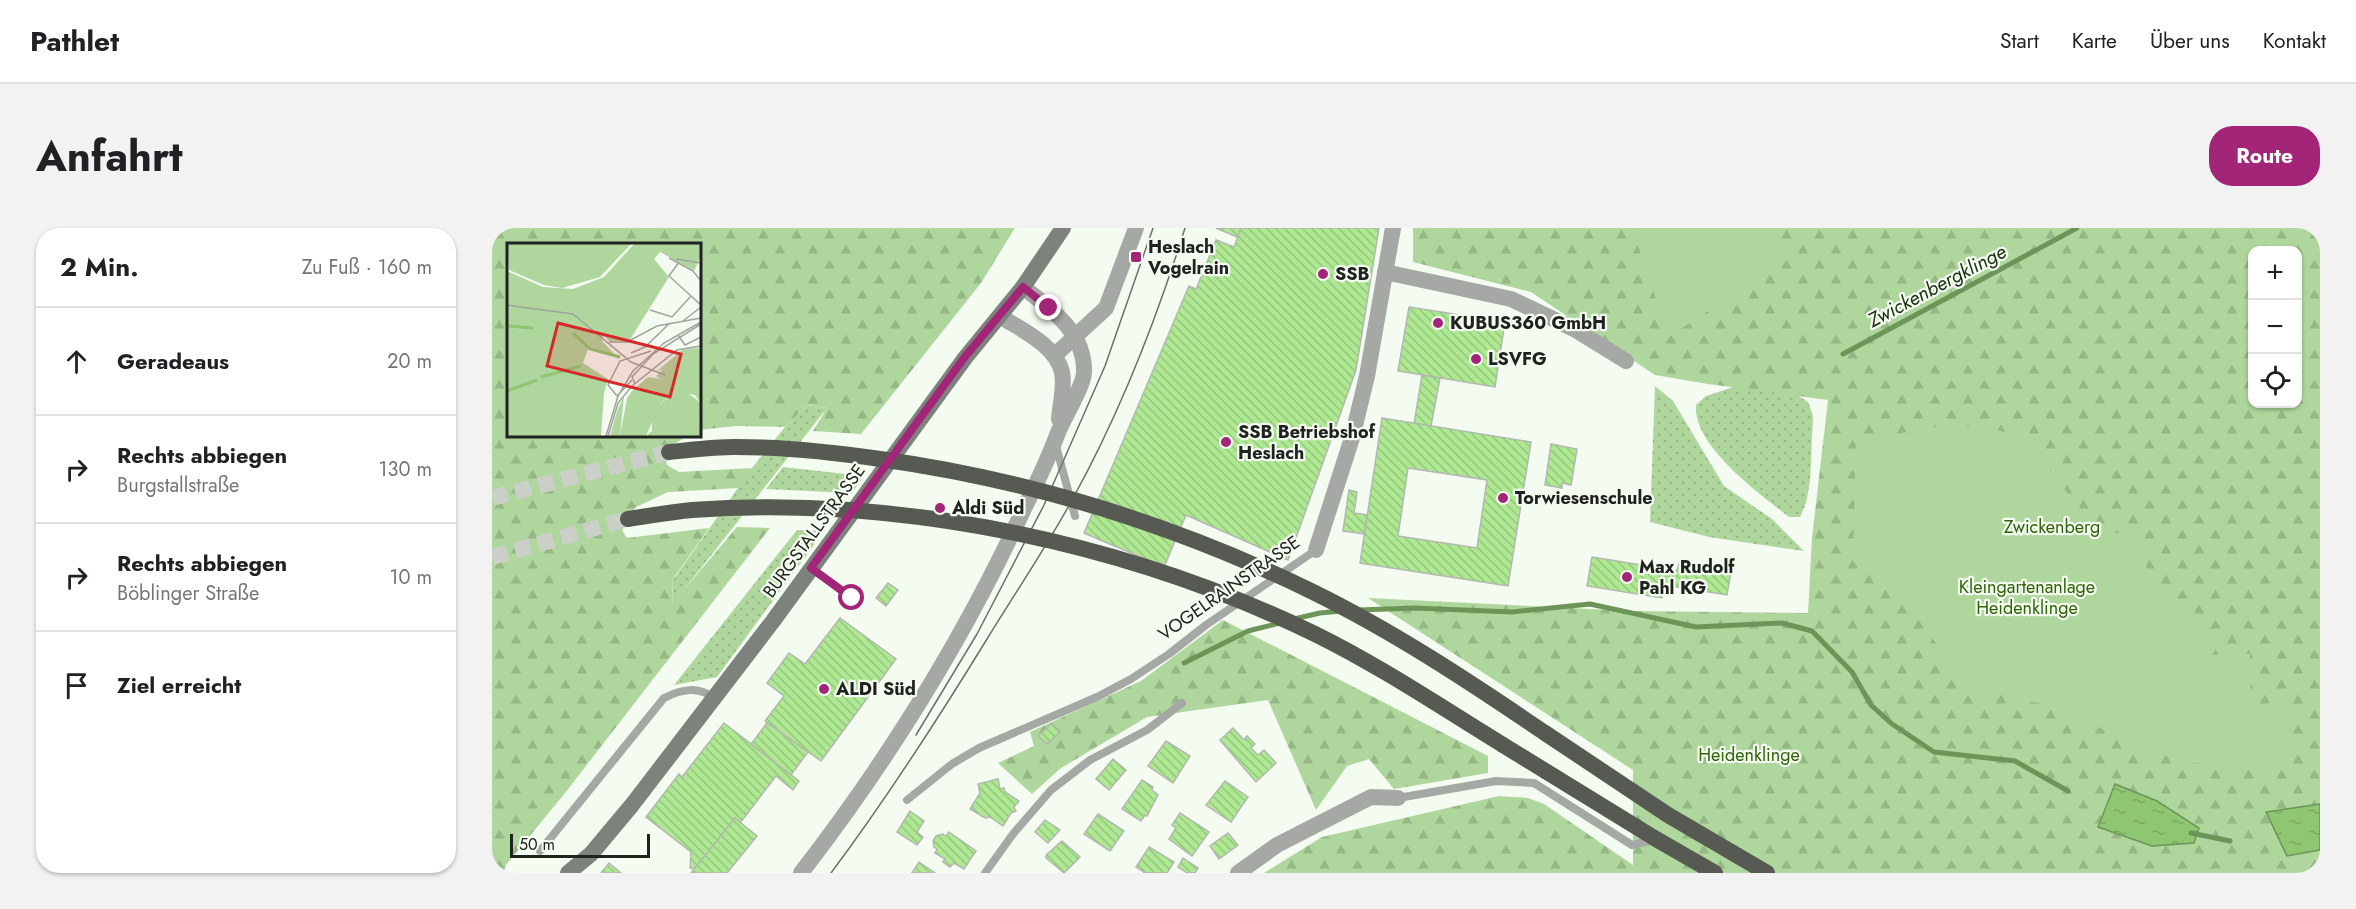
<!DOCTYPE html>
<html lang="de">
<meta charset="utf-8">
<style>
:root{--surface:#fff;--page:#f2f2f2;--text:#202124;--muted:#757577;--line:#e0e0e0;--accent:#a32578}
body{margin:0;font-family:Jost,sans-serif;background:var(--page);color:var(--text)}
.controls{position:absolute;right:18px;top:18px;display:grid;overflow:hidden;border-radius:12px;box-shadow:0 2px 4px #0004}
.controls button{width:54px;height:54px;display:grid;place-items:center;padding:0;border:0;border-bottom:2px solid var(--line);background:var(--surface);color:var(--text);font:30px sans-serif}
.scale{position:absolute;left:18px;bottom:15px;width:140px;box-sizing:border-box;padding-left:6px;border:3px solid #20221f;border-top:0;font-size:16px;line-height:21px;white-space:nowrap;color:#20221f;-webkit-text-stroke:4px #f4fbf1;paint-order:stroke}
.stop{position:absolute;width:18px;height:18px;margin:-14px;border:4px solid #a32578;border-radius:50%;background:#fff}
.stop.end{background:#a32578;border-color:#fff;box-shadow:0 2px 6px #0008}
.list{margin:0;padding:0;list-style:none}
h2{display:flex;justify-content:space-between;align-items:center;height:78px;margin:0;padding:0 24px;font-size:26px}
h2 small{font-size:20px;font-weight:400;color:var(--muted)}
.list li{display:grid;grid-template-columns:39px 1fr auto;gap:18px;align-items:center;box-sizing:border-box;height:108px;padding:0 24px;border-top:2px solid var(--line)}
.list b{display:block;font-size:22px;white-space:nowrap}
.list p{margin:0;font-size:20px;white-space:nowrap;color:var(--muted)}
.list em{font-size:20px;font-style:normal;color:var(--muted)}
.icon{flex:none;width:33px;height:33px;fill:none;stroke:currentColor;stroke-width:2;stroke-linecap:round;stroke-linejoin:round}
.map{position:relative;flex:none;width:1828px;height:645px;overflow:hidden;border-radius:24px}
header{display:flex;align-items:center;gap:36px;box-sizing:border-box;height:84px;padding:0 30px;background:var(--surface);border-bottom:2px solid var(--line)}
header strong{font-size:28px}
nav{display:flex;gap:33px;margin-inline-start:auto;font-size:21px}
.intro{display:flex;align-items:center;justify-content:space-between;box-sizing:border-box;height:144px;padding:0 36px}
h1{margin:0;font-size:42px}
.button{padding:15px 27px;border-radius:24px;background:var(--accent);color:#fff;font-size:21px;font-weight:700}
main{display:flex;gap:36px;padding:0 36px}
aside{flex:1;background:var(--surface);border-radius:24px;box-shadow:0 2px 4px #0004}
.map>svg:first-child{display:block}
.grass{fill:url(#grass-dots)}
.forest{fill:url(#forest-firs);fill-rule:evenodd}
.garden{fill:#afd69c}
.water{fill:url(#water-ripples);stroke:#6d9558;stroke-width:1.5}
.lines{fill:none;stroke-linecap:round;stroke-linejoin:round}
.stream{stroke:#6d9558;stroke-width:5}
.building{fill:url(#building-back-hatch);stroke:#b2b8af;stroke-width:1.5;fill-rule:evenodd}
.trunk-tunnel{stroke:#cad0c7;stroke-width:16;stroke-dasharray:16 8;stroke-linecap:butt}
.service{stroke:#a5a8a4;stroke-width:8}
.minor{stroke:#a5a8a4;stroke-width:16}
.tertiary{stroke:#a5a8a4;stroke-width:16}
.secondary{stroke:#7d827c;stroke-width:16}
.trunk{stroke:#565a53;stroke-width:16}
.tram{stroke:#6c706a;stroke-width:1.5}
.trunk-bridge{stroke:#565a53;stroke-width:16}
.route{stroke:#a32578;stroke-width:8}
.poi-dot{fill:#a32578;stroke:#f4fbf1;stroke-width:2}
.labels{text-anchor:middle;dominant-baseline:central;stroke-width:4.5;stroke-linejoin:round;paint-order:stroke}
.poi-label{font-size:18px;font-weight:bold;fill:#20221f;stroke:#f4fbf1;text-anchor:start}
.park-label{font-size:18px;fill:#316309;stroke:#f4fbf1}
.street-label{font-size:18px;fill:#20221f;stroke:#f4fbf1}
.water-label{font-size:20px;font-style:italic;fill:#1b300e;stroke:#f4fbf1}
.inset-river{fill:none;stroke:#8ec671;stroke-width:3}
.inset-road{fill:none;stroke:#9fa49d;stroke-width:1.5}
.view{fill:#d62828;fill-opacity:0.15;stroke:#d62828;stroke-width:3}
.inset-edge{fill:none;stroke:#20221f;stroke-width:3}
</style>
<header>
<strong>Pathlet</strong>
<nav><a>Start</a><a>Karte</a><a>Über uns</a><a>Kontakt</a></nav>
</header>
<div class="intro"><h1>Anfahrt</h1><a class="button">Route</a></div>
<main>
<aside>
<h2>2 Min.<small>Zu Fuß · 160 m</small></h2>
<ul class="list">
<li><svg class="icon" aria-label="ahead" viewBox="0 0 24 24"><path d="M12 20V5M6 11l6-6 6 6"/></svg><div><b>Geradeaus</b></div><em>20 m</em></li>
<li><svg class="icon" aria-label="right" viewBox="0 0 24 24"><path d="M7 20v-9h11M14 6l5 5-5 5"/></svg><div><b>Rechts abbiegen</b><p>Burgstallstraße</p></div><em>130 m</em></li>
<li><svg class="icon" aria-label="right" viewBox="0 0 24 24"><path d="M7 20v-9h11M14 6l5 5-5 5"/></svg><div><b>Rechts abbiegen</b><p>Böblinger Straße</p></div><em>10 m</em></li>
<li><svg class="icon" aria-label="arrive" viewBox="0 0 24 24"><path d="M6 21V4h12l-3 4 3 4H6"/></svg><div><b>Ziel erreicht</b></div></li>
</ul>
</aside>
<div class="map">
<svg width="1828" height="645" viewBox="0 0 1828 645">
<defs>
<pattern id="grass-dots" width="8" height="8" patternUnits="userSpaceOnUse" patternTransform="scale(1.5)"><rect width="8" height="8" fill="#afd69c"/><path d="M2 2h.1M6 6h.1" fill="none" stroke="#96b786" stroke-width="1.8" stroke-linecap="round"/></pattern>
<pattern id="forest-firs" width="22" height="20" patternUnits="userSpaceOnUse" patternTransform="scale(1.5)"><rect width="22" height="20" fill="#afd69c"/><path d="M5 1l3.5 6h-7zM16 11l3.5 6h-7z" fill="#96b786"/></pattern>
<pattern id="water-ripples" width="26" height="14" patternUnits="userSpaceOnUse" patternTransform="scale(1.5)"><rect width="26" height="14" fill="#8ec671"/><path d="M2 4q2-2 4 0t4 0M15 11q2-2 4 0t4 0" fill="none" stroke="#7aaa61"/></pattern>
<pattern id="building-back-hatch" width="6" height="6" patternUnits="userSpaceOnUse" patternTransform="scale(1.5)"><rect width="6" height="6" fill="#aee892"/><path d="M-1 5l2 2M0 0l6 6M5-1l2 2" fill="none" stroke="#95c77d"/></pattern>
</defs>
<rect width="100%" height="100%" fill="#f4fbf1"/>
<!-- grass -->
<g class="grass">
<path d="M1251,156L1293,159L1316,174L1321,188L1318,253L1314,275L1308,289H1297C1267,265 1201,218 1204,177L1214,168Z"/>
<polygon points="1163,158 1181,173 1232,258 1280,291 1312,323 1217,309 1158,294"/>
<polygon points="315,177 335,180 180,377 181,352 260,240 293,199"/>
<polygon points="291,239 372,248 360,265 274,261"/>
<polygon points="305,302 332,303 225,449 182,457"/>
</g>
<!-- forest -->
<g class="forest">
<polygon points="3,0 523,0 489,55 369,206 321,203 335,180 315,177 293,199 243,198 207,202 207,16 16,16 16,207 197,207 179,218 173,228 175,237 187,244 260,240 247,260 176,264 144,279 130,295 131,304 135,310 217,300 181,351 180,376 245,299 278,300 73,565 14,637 12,645 0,645 0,3"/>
<path d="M921,0H1828V645H772L830,609L1007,568L1036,570L1052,576L1141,637V542L876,370L1139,383L1316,385L1320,310L1336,172L1216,156L1163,147L1039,64L921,34ZM1760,22H1806V176H1760Z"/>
<polygon points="731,392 996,528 996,545 902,561 877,531 855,538 824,582 776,472 655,489 569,540 540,566 506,535 542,518 538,504 649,453"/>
</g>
<!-- garden -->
<g class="garden">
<polygon points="1140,0 1274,0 1290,34 1177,109"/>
<path d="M1455,197C1474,199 1506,199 1523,208C1559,230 1580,286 1616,302C1627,307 1640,308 1652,311V336L1713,415L1714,427L1758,426L1759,479L1793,472L1801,533L1752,538L1702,535L1654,522L1558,476L1532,473L1472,458L1418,376L1361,333L1364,213Z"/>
</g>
<!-- water -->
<g class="water">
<polygon points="1623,556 1665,573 1707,600 1702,615 1660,618 1606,599"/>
<polygon points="1828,576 1828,622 1795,628 1774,584"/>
</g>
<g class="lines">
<!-- stream -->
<g class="stream">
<polyline points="1351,126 1585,0"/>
<polyline points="867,382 923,380 1020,384 1098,376 1204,399 1290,395 1320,403 1360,444 1379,477 1400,496 1442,524 1523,533 1576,563"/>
<polyline points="802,391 828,385 849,383"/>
<polyline points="692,435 756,403 788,395"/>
<polyline points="1699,605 1738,613"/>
</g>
</g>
<!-- building -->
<g class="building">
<polygon points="724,0 749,0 745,9"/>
<polygon points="749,0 887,0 864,142 796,332 694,287 672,339 592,305 697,58 704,61 724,12 742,19"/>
<polygon points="917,79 1013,94 1003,159 906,143"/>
<polygon points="930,147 948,150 939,198 922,196"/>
<path d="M890,190L1039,214L1016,358L868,335ZM916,240L995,252L985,320L906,308Z"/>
<polygon points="1059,216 1085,221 1079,257 1070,255 1070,260 1053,257"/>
<polygon points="857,262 865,264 862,285 875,287 872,306 851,303"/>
<polygon points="1100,329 1175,341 1170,370 1095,358"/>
<polygon points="1187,335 1239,344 1235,367 1172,357 1175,341 1185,343"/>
<polygon points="396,355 406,362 394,378 384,370"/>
<polygon points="348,390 404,431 329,533 273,493 292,468 275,455 297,425 313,436"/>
<polygon points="232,495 307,553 301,562 284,548 248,595 243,590 202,641 198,640 199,624 154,589 187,546 190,549"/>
<polygon points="275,495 316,524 299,547 259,516"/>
<polygon points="560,495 568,504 555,516 546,508"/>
<polygon points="741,500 752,512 755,508 763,516 759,520 766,527 772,522 784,535 764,554 728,512"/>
<polygon points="674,513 698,528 681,555 656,538"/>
<polygon points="621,531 634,542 617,562 604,551"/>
<polygon points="506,551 508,561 512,560 513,564 527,573 522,579 524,583 519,585 511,598 498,589 493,590 478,581 488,565 486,556"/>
<polygon points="650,552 661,559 660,562 666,567 655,588 653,587 649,593 630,581"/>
<polygon points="733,553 756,569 739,594 714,577"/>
<polygon points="418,583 432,593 425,604 431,609 425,617 405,604"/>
<polygon points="688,585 717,604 700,628 677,611 684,600 680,597"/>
<polygon points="606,586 632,603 618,623 592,606"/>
<polygon points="243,590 265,608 235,645 199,645"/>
<polygon points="553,592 568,602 556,615 543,604"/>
<polygon points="457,604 484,623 472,641 462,635 458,639 451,634 453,631 443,625 445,621 442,619 441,613 444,608 451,606 454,608"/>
<polygon points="736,605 746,617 727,631 718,618"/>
<polygon points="570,613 588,629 572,645 554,630 554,627"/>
<polygon points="657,619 682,634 675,645 653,645 644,639"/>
<polygon points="691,630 706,640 703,645 695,645 686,639"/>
<polygon points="427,634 443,645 420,645"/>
<polygon points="117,635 129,645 109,645"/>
</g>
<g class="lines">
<!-- trunk-tunnel -->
<g class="trunk-tunnel">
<polyline points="0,270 177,224"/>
<polyline points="0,329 136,291"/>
</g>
<!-- service -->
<g class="service">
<polyline points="564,218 583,288"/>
<polyline points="319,340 360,370"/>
<polyline points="906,570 1004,553 1042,555 1140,617 1162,612"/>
<polyline points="415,572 460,536 487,520 605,469 639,451 677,426 714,397 824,322"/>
<path d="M48,623L172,470C190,461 206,458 222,470"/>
<polyline points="493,645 521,606 559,562 598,532 655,502 690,475"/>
</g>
<!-- minor -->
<g class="minor">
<polyline points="893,44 1019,71 1082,101 1134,133"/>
<polyline points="563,127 614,80 644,0"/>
<polyline points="824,322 860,210 875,148 901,0"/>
<polyline points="746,645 785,617 879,569 906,570"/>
</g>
<!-- tertiary -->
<g class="tertiary">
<path d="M508,88C529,102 563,116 570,144C573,159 568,176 567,191"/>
<path d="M309,645C394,535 469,415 528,289C541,262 555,235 565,207C571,191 592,158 592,144C593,104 559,81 531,59"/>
</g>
<!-- secondary -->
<polyline class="secondary" points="76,645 99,626 140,577 281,393 473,130 531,59 571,0"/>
<!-- trunk -->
<g class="trunk">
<polyline points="1053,505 1176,587 1275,645"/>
<polyline points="1011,517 1164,611 1223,645"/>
</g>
<!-- tram -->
<g class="tram">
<polyline points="424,507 485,406 552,277 613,138 661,0"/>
<path d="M339,645C395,570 446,491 495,411C523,365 554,320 580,272C627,187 664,93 693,0"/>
</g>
<!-- trunk-bridge -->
<g class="trunk-bridge">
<path d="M177,224C199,222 221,219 243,219C292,219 340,224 388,231C538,252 683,297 819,363C901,403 978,454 1053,505"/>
<path d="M136,291C157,288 178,284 200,282C409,267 635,315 823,406C888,438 949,479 1011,517"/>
</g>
</g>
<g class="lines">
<!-- route -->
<polyline class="route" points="360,370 319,340 472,130 531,59 557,80"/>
</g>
<!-- markers -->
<g class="poi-dot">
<rect x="638" y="23" width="12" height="12" rx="3"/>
<circle cx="831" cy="46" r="6"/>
<circle cx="946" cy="95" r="6"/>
<circle cx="984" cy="131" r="6"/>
<circle cx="734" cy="214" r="6"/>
<circle cx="1011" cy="270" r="6"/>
<circle cx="448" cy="280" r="6"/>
<circle cx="1135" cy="349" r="6"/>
<circle cx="332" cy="461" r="6"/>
</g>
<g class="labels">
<!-- poi labels -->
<g class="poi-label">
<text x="656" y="19">Heslach<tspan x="656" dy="21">Vogelrain</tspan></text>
<text x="843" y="46">SSB</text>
<text x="958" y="95">KUBUS360 GmbH</text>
<text x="996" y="131">LSVFG</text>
<text x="746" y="204">SSB Betriebshof<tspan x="746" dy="21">Heslach</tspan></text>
<text x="1023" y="270">Torwiesenschule</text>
<text x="460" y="280">Aldi Süd</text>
<text x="1147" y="339">Max Rudolf<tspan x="1147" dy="21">Pahl KG</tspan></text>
<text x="344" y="461">ALDI Süd</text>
</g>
<!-- park labels -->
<g class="park-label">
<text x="1560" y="299">Zwickenberg</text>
<text x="1535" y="359">Kleingartenanlage<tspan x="1535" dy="21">Heidenklinge</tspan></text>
<text x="1257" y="527">Heidenklinge</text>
</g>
<!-- street labels -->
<g class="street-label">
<text transform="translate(322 303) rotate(-54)">BURGSTALLSTRASSE</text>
<text transform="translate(737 360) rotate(-35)">VOGELRAINSTRASSE</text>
</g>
<!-- water labels -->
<g class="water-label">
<text transform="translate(1445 58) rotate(-28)">Zwickenbergklinge</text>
</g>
</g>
<!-- overview -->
<g transform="translate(15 15)">
<rect width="194" height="194" fill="#f4fbf1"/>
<path d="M0,0H125L93,34L55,45L37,42L2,27ZM128,0H193V15L187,28L153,9L147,16L162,34L122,98H102L97,93L95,98L110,114L81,106L76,120L101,136L97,150L94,193H0V28L36,44L66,46L97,34ZM190,105L193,106V159L188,152L167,148L153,161L139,193H113L120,155L125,148L141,134L154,136L149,133L156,126L149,129L175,107Z" fill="#afd69c"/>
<path d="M172,144L193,159V193H139L145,188V169Z" fill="#afd69c"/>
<path d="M117,153L113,193H103L110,168Z" fill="#afd69c"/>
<path d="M51,88L71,98L77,109L75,117L64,114Z" fill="#afd69c"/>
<path class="inset-river" d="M0,83L26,85M66,90L83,106L113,114M34,134L74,123M0,148L30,137"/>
<path class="inset-road" d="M162,15L186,28L194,38M169,16L194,20M172,19L162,33L194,62M0,62L66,71L124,119L158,132M143,67L165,74L184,53M176,78L194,64M171,92L178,102L194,94M102,99H120L150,83L194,75M124,110L138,104L163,80M128,141L125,134L146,111L194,81M110,153L101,142L113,118L144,108M110,153L125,137M99,193L111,153L126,128L157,100L194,79M101,193L111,160L125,143L170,107L194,103"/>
<path class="view" d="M51,80L174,111L163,154L40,123Z"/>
<rect width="194" height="194" class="inset-edge"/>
</g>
</svg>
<div class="controls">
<button>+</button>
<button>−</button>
<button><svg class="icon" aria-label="locate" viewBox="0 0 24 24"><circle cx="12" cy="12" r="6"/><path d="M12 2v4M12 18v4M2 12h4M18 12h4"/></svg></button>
</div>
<div class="scale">50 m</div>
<div class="stop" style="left:360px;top:370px"></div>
<div class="stop end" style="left:557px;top:80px"></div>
</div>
</main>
